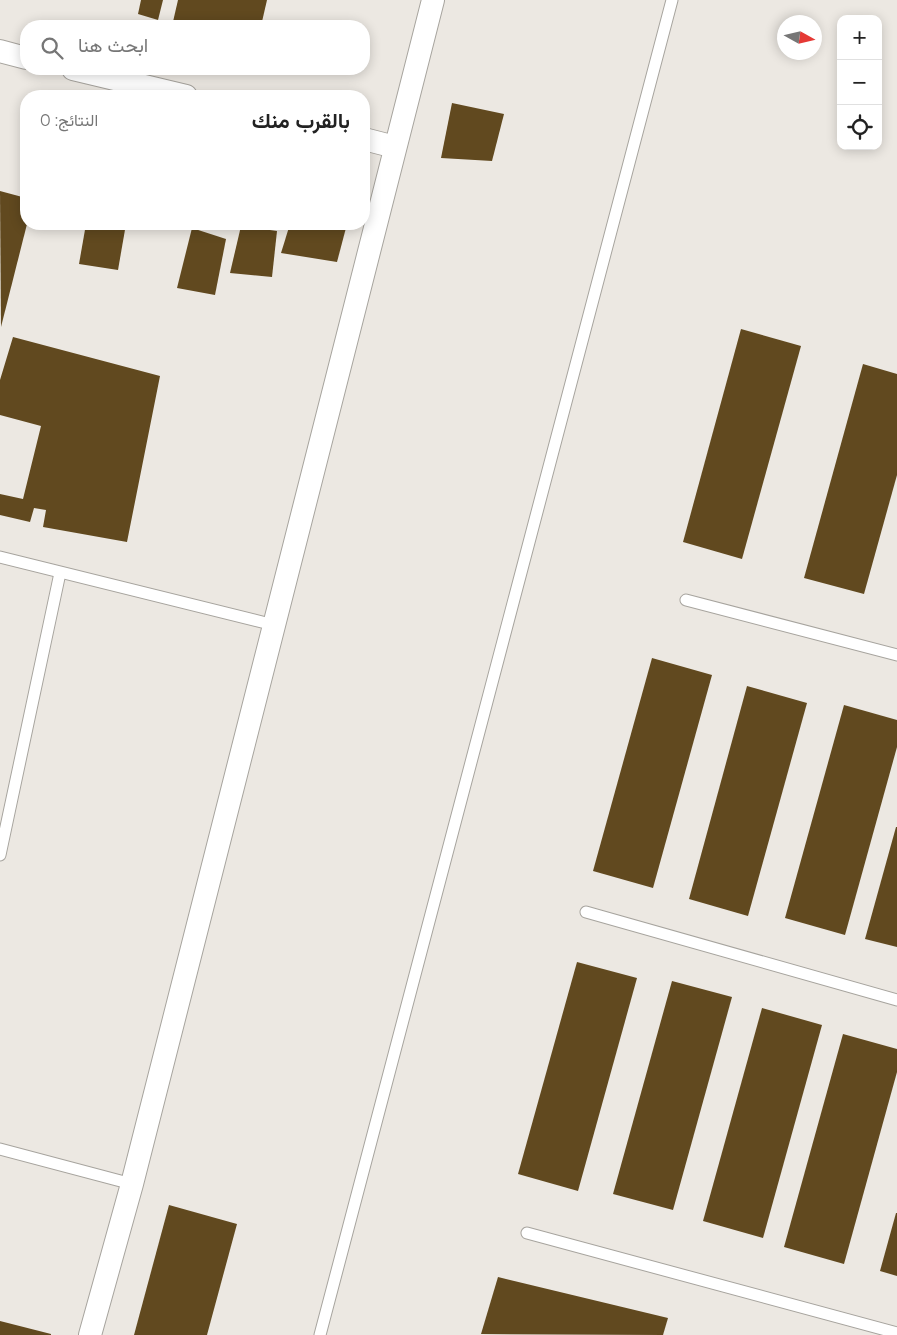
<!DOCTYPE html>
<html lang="ar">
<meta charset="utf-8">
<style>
:root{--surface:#fff;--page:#f6f6f6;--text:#222;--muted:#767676;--line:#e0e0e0}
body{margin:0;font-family:Montserrat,Vazirmatn,sans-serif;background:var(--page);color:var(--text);direction:rtl}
.controls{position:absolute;right:15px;top:15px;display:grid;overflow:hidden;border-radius:10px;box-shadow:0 2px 12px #0003}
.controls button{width:45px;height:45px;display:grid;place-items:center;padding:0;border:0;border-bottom:1px solid var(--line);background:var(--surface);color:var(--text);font:25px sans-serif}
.compass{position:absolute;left:777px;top:15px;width:45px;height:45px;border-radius:50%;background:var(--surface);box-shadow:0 2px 12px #0003;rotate:98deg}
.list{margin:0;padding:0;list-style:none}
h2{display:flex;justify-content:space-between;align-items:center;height:65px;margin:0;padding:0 20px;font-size:21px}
h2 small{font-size:16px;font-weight:400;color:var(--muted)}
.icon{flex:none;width:28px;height:28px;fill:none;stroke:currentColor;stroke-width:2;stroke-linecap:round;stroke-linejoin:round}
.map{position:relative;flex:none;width:897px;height:1335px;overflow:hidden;direction:ltr}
.search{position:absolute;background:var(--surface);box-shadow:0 2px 12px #0003;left:20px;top:20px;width:350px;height:55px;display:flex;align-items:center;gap:12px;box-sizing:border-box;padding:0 18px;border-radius:20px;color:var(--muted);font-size:19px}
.panel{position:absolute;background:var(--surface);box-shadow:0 2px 12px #0003;left:20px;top:90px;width:350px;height:140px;border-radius:20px;direction:rtl}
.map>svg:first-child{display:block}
.building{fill:#61491f}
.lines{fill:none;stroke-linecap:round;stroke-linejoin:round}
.lane-casing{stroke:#a7a49e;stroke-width:13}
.street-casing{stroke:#a7a49e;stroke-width:24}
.lane{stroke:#fff;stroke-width:11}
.street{stroke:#fff;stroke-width:22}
</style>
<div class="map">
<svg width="897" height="1335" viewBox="0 0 897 1335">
<rect width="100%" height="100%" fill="#ece8e2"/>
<!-- building -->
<g class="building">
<polygon points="141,0 163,0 158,20 138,14"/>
<polygon points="178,0 267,0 261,26 172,26"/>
<polygon points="452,103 504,114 492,161 441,158"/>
<polygon points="0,191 26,198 27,224 1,327"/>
<polygon points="86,224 126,224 118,270 79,264"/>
<polygon points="290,224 347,224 337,262 281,253"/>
<polygon points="241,226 277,231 272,277 230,273"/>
<polygon points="192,228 226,239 215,295 177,288"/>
<polygon points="741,329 801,346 742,559 683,542"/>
<polygon points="13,337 160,376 127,542 43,527 46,510 34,508 30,522 0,515 0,494 23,499 41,426 0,415 0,380"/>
<polygon points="863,364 897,374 897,475 864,594 804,578"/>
<polygon points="652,658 712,675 653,888 593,871"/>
<polygon points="747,686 807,703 748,916 689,899"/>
<polygon points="844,705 897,720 897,747 845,935 785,918"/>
<polygon points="896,827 897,827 897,947 865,939"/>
<polygon points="577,962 637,978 578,1191 518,1174"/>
<polygon points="672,981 732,997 673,1210 613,1194"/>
<polygon points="762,1008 822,1025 763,1238 703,1221"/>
<polygon points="843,1034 897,1049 897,1072 844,1264 784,1247"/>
<polygon points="169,1205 237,1224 207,1335 134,1335"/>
<polygon points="896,1213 897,1213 897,1276 880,1271"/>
<polygon points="498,1277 668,1318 663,1335 481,1334"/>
<polygon points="0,1321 51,1334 51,1335 0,1335"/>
</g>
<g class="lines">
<!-- lane casing -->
<g class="lane-casing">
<g id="lane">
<polyline points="0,557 274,625"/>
<polyline points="686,600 897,655"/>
<polyline points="0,855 60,573"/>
<polyline points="586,912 897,1000"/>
<polyline points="0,1149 132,1184"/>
<polyline points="527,1233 897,1333"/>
<polyline points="320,1335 672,0"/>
</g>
</g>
<!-- street casing -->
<g class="street-casing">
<g id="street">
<polyline points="0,51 26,58"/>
<polyline points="73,69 186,96"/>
<polyline points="364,139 395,147"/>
<polyline points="90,1335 132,1184 433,0"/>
</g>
</g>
<!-- lane -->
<use href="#lane" class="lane"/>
<!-- street -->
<use href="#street" class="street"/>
</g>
</svg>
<div class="controls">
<button>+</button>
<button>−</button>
<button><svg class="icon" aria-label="locate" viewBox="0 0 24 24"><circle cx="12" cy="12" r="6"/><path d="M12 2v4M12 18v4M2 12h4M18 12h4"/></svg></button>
</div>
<svg class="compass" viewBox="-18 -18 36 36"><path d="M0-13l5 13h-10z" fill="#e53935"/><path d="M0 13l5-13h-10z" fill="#767676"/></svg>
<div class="search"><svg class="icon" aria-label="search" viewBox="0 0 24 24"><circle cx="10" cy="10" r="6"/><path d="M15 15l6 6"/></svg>ابحث هنا</div>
<section class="panel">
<h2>بالقرب منك<small>النتائج: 0</small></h2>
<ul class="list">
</ul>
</section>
</div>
